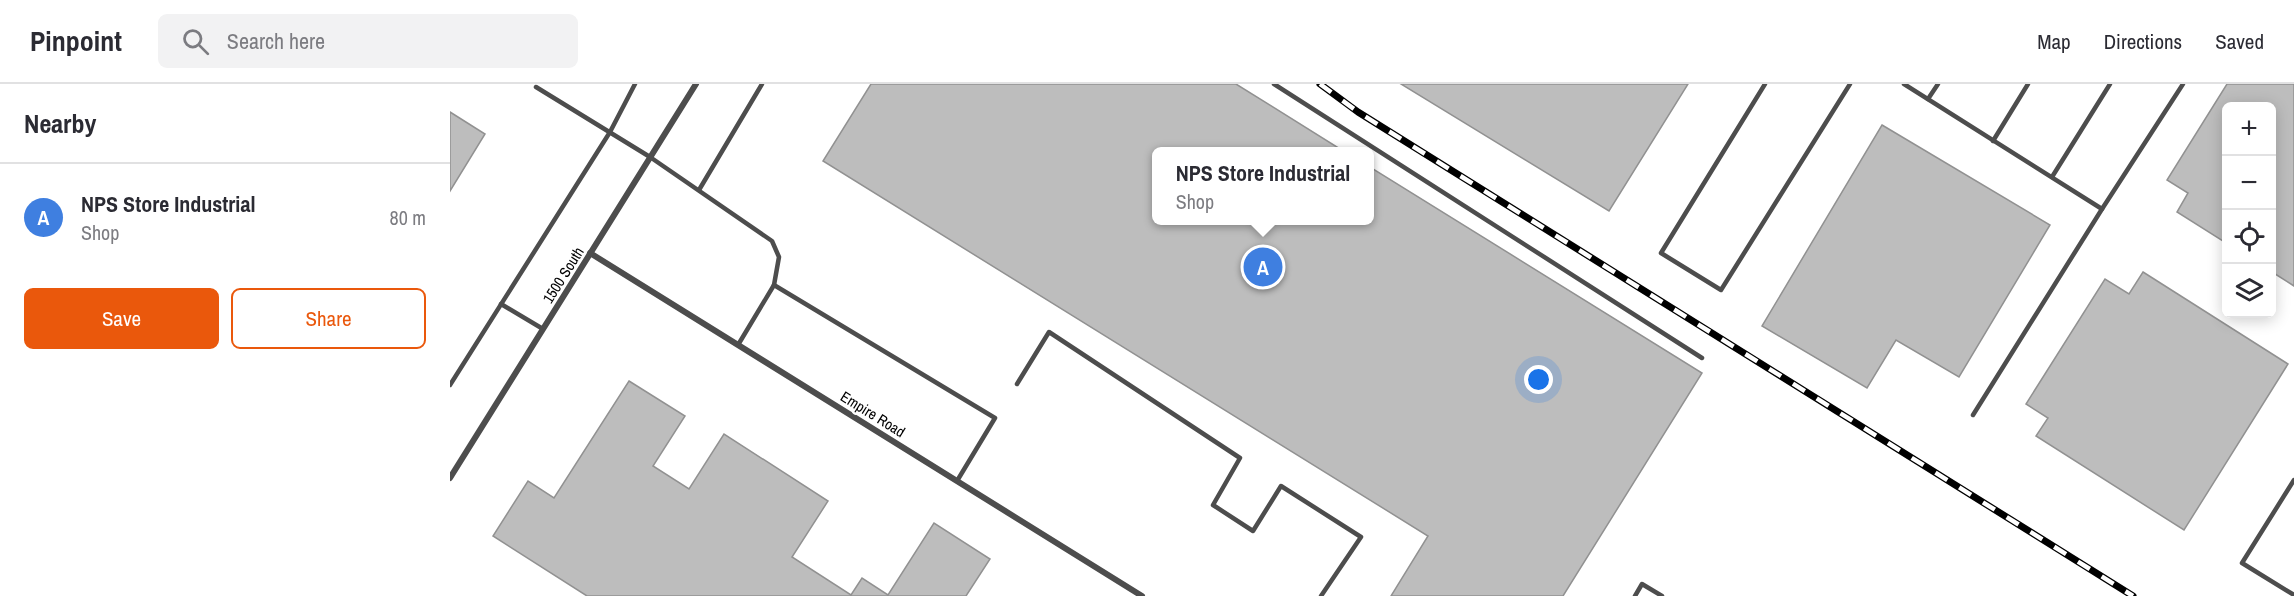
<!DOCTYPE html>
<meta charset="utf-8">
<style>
:root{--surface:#fff;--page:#f2f2f3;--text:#2b2b33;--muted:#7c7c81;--line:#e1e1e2;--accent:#ea580c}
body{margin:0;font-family:"Archivo Narrow",sans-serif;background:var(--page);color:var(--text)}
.controls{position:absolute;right:18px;top:18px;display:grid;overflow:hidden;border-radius:9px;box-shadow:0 3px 15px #0003}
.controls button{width:54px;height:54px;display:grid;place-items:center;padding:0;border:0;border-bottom:2px solid var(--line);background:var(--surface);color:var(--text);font:30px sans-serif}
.you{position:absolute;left:1089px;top:296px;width:21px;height:21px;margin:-15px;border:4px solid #fff;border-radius:50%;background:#1a73e8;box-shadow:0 0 0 9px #1a73e833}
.badge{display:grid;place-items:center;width:39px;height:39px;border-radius:50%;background:var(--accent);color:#fff;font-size:20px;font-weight:700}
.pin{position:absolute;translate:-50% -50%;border:3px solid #fff;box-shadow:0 2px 6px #0006}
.popup{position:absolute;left:702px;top:63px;width:222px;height:78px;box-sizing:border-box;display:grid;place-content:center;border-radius:9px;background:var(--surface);filter:drop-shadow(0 2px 4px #0005);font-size:20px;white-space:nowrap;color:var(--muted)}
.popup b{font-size:22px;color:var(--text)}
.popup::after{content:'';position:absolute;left:50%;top:100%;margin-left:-12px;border:12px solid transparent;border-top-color:var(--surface)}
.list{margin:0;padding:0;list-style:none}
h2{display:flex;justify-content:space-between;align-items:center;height:78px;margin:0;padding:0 24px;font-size:26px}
h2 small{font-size:20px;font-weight:400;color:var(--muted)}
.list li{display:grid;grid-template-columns:39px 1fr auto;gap:18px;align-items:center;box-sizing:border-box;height:108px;padding:0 24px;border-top:2px solid var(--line)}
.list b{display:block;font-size:22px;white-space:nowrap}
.list p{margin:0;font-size:20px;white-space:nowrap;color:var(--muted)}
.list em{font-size:20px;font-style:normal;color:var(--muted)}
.actions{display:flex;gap:12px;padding:18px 24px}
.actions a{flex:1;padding:14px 0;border:2px solid var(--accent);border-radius:9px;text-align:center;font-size:21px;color:var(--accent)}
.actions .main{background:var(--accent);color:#fff}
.icon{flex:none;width:33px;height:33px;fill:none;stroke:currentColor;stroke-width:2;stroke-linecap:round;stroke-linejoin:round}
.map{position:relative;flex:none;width:1844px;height:512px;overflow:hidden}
header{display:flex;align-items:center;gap:36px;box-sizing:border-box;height:84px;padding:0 30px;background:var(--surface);border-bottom:2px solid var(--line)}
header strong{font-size:28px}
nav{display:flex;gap:33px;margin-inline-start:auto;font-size:21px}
.search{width:420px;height:54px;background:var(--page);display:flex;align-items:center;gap:15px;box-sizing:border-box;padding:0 21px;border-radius:9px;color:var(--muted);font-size:22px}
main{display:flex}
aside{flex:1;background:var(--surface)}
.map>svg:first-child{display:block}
.building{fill:#bdbdbd;stroke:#919191;stroke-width:1.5}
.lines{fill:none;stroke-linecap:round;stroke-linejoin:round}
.service{stroke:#4d4d4d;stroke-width:4.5}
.minor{stroke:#4d4d4d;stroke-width:6}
.rail-casing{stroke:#000;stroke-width:7}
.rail{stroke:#fff;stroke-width:4.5;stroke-dasharray:14;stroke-linecap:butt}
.labels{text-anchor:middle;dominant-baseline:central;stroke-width:4.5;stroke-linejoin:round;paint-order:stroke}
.street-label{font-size:15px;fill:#000;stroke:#fff}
</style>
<header>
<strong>Pinpoint</strong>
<div class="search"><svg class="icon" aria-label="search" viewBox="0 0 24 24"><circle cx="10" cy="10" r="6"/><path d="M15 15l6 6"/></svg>Search here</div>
<nav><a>Map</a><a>Directions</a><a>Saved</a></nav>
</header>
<main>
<aside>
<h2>Nearby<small></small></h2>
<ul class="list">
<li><span class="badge" style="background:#3f7fe0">A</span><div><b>NPS Store Industrial</b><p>Shop</p></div><em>80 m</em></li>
</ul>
<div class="actions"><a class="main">Save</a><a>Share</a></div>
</aside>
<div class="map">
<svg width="1844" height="512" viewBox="0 0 1844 512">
<rect width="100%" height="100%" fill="#fff"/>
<!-- building -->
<g class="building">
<polygon points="421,0 786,0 895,68 706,68 706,136 920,136 920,83 1252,289 1113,512 941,512 978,452 373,77"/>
<polygon points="951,0 1238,0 1159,127"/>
<polygon points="1777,0 1844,0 1844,202 1822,188 1822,22 1776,22 1776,159 1727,128 1738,109 1717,96"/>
<polygon points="0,28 35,50 0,107"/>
<polygon points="1432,41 1600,141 1509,293 1446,256 1417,304 1312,242"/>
<polygon points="1693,188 1838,280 1734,446 1586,352 1598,334 1576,320 1655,195 1679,210"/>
<polygon points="179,297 235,332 203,382 239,405 274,350 378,417 342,473 401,511 412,494 438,511 484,439 540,475 516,512 137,512 43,452 78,397 104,414"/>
</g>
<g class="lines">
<!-- service -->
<g class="service">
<polyline points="824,0 1252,274"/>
<polyline points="1315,0 1211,169 1271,206 1400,0"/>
<polyline points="1454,0 1652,125 1733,0"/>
<polyline points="86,3 200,73 322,157 329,173 324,201"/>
<polyline points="1478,15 1488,0"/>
<polyline points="1543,57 1578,0"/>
<polyline points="1602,93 1660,0"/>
<polyline points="249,106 312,0"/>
<polyline points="51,220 93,245"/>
<polyline points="288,261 324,201 545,334 507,397"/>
<polyline points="567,300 599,248 790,374 763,421 803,447 831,402 911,453 871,512"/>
<polyline points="0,301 160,48 185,0"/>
<polyline points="1523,331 1652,125"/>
<polyline points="1844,396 1792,479 1844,511"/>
<polyline points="1185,512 1192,500 1212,512"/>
</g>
<!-- minor -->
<g class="minor">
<polyline points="140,169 692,512"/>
<polyline points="0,394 246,0"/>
</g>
<!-- rail casing -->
<g class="rail-casing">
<polyline id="rail" points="870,0 908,28 1683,512"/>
</g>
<!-- rail -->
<use href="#rail" class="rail"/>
</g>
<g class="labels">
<!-- street labels -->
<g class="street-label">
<text transform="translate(113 191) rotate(-58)">1500 South</text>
<text transform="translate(423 330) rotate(32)">Empire Road</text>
</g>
</g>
</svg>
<div class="controls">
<button>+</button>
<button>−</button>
<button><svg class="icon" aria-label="locate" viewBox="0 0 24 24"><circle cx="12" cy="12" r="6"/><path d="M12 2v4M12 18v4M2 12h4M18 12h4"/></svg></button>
<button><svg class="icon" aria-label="layers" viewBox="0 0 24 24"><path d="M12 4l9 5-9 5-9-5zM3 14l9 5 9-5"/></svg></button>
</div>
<div class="you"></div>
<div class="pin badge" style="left:813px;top:183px;background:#3f7fe0">A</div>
<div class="popup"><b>NPS Store Industrial</b>Shop</div>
</div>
</main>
